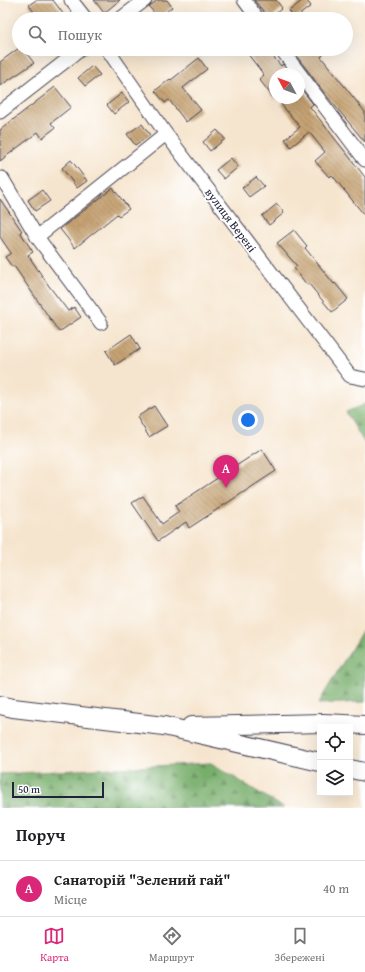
<!DOCTYPE html>
<html lang="uk">
<meta charset="utf-8">
<style>
:root{--surface:#fff;--page:#f2f2f2;--text:#202124;--muted:#757577;--line:#e0e0e0;--accent:#db2777}
body{margin:0;font-family:"Gentium Book Plus",serif;background:var(--page);color:var(--text)}
.controls{position:absolute;right:12px;bottom:12px;display:grid;overflow:hidden;border-radius:0px;box-shadow:0 4px 16px #0002}
.controls button{width:36px;height:36px;display:grid;place-items:center;padding:0;border:0;border-bottom:1px solid var(--line);background:var(--surface);color:var(--text);font:20px sans-serif}
.compass{position:absolute;left:269px;top:68px;width:36px;height:36px;border-radius:50%;background:var(--surface);box-shadow:0 4px 16px #0002;rotate:311deg}
.scale{position:absolute;left:12px;bottom:10px;width:92px;box-sizing:border-box;padding-left:4px;border:2px solid #22223b;border-top:0;font-size:11px;line-height:14px;white-space:nowrap;color:#22223b;-webkit-text-stroke:3px #fff;paint-order:stroke}
.you{position:absolute;left:248px;top:420px;width:14px;height:14px;margin:-10px;border:3px solid #fff;border-radius:50%;background:#1a73e8;box-shadow:0 0 0 6px #1a73e833}
.badge{display:grid;place-items:center;width:26px;height:26px;border-radius:50%;background:var(--accent);color:#fff;font-size:13px;font-weight:700}
.pin{position:absolute;translate:-50% -33px;filter:drop-shadow(0 1px 2px #0008)}
.pin::after{content:'';position:absolute;top:21px;width:14px;height:12px;background:inherit;clip-path:polygon(0 0,100% 0,50% 100%)}
.list{margin:0;padding:0;list-style:none}
h2{display:flex;justify-content:space-between;align-items:center;height:52px;margin:0;padding:0 16px;font-size:17px}
h2 small{font-size:13px;font-weight:400;color:var(--muted)}
.list li{display:grid;grid-template-columns:26px 1fr auto;gap:12px;align-items:center;box-sizing:border-box;height:56px;padding:0 16px;border-top:1px solid var(--line)}
.list b{display:block;font-size:15px;white-space:nowrap}
.list p{margin:0;font-size:13px;white-space:nowrap;color:var(--muted)}
.list em{font-size:13px;font-style:normal;color:var(--muted)}
.icon{flex:none;width:22px;height:22px;fill:none;stroke:currentColor;stroke-width:2;stroke-linecap:round;stroke-linejoin:round}
.map{position:relative;flex:none;width:365px;height:808px;overflow:hidden}
.search{position:absolute;background:var(--surface);box-shadow:0 4px 16px #0002;left:12px;right:12px;top:12px;height:44px;display:flex;align-items:center;gap:10px;box-sizing:border-box;padding:0 14px;border-radius:22px;color:var(--muted);font-size:15px}
.sheet{height:108px;background:var(--surface)}
nav{display:flex;justify-content:space-around;align-items:center;box-sizing:border-box;height:56px;border-top:1px solid var(--line);background:var(--surface);font-size:11px;color:var(--muted)}
nav a{display:grid;justify-items:center;gap:2px}
nav .on{color:var(--accent)}
.map>svg:first-child{display:block}
.forest{fill:url(#forest-firs);stroke:#4d6854}
.building{fill:url(#building-back-hatch)}
.lines{fill:none;stroke-linecap:round;stroke-linejoin:round}
.street-casing{stroke:#423f51;stroke-width:15}
.secondary-casing{stroke:#423f51;stroke-width:20}
.street{stroke:#fff;stroke-width:13}
.secondary{stroke:#fff;stroke-width:18}
.labels{text-anchor:middle;dominant-baseline:central;stroke-width:3.5;stroke-linejoin:round;paint-order:stroke}
.street-label{font-size:12px;fill:#22223b;stroke:#fff}
</style>
<div class="map">
<svg width="365" height="808" viewBox="0 0 365 808">
<defs>
<pattern id="forest-firs" width="22" height="20" patternUnits="userSpaceOnUse"><rect width="22" height="20" fill="#78ae6c"/><path d="M5 1l3.5 6h-7zM16 11l3.5 6h-7z" fill="#628d5a"/></pattern>
<pattern id="building-back-hatch" width="6" height="6" patternUnits="userSpaceOnUse"><rect width="6" height="6" fill="#c6a373"/><path d="M-1 5l2 2M0 0l6 6M5-1l2 2" fill="none" stroke="#a08460"/></pattern>
</defs>
<rect width="100%" height="100%" fill="#fff"/>
<filter id="ink" filterUnits="userSpaceOnUse"><feTurbulence type="fractalNoise" baseFrequency=".025" numOctaves="2"/><feDisplacementMap in="SourceGraphic" scale="8" xChannelSelector="R" yChannelSelector="G"/><feConvolveMatrix kernelMatrix="1 2 1 2 8 2 1 2 1" color-interpolation-filters="sRGB"/></filter>
<filter id="wash" filterUnits="userSpaceOnUse"><feTurbulence type="fractalNoise" baseFrequency=".012" numOctaves="4" result="noise"/><feDisplacementMap in="SourceGraphic" scale="16" xChannelSelector="R" yChannelSelector="G"/><feGaussianBlur stdDeviation="0.9" result="paint"/><feColorMatrix in="noise" values="0 0 0 0 0 0 0 0 0 0 0 0 0 0 0 0 0 1.4 0 .05"/><feComposite in="paint" operator="in"/></filter>
<g filter="url(#wash)">
<rect width="100%" height="100%" fill="#f6e5ce"/>
<!-- forest -->
<g class="forest">
<polygon points="365,404 365,444 346,412"/>
<polygon points="365,626 365,702 318,704"/>
<polygon points="211,763 284,808 0,808 0,774"/>
</g>
<g id="blocks">
<!-- building -->
<g class="building">
<polygon points="36,0 53,0 67,19 39,19 29,5"/>
<polygon points="94,0 120,0 104,13"/>
<polygon points="157,0 167,0 172,7 159,18 149,7"/>
<polygon points="254,0 276,0 282,8 270,19"/>
<polygon points="303,0 306,0 311,6 295,18 289,11"/>
<polygon points="19,48 23,49 34,63 0,86 0,62"/>
<polygon points="244,49 267,49 281,66 283,64 290,74 275,74 275,100 259,79 264,75"/>
<polygon points="301,49 318,49 323,55 321,57 365,112 365,142 326,95 295,54"/>
<polygon points="199,58 207,69 183,88 201,110 186,122 169,100 165,103 155,91 170,79 171,80"/>
<polygon points="92,66 100,75 85,86 78,78"/>
<polygon points="299,86 313,104 310,107 365,177 365,216 332,175 329,177 315,161 325,152 309,132 291,147 285,139 300,127 281,104 289,98 299,98"/>
<polygon points="55,87 71,107 51,123 55,128 42,138 38,132 0,161 0,130"/>
<polygon points="122,93 129,102 114,114 107,105"/>
<polygon points="142,124 150,135 135,145 127,134"/>
<polygon points="217,130 225,139 210,151 203,142"/>
<polygon points="231,158 238,167 224,179 216,170"/>
<polygon points="71,160 87,181 77,188 62,168"/>
<polygon points="256,177 264,186 249,197 242,188"/>
<polygon points="113,188 129,209 119,216 117,214 75,248 60,229"/>
<polygon points="42,190 50,201 35,211 28,200"/>
<polygon points="0,199 22,231 20,232 33,252 28,255 49,286 68,311 74,307 81,317 59,332 14,266 12,267 5,257 11,253 0,237"/>
<polygon points="277,204 284,213 269,225 262,216"/>
<polygon points="294,230 307,246 305,248 334,284 335,283 348,299 332,312 309,284 307,285 294,268 297,266 277,243"/>
<polygon points="131,334 140,349 115,365 106,351"/>
<polygon points="154,406 167,426 149,437 137,417"/>
<polygon points="262,449 276,471 189,528 186,522 158,541 132,503 143,496 162,524 179,512 175,506"/>
</g>
</g>
</g>
<g filter="url(#ink)">
<use href="#blocks" fill-opacity="0" stroke="#423f51" stroke-width="1"/>
<g class="lines">
<!-- street casing -->
<g class="street-casing">
<g id="street">
<polyline points="71,0 86,19"/>
<polyline points="244,0 258,19"/>
<polyline points="120,19 145,0"/>
<polyline points="107,49 166,134 350,376 365,379"/>
<polyline points="281,49 365,160"/>
<polyline points="0,112 81,49"/>
<polyline points="2,178 37,237"/>
<polyline points="101,323 37,237 166,134"/>
</g>
</g>
<!-- secondary casing -->
<g class="secondary-casing">
<g id="secondary">
<polyline points="0,705 13,708 164,726 320,762"/>
<polyline points="191,726 324,723 365,725"/>
<polyline points="350,769 365,772"/>
</g>
</g>
<!-- street -->
<use href="#street" class="street"/>
<!-- secondary -->
<use href="#secondary" class="secondary"/>
</g>
</g>
<g class="labels">
<!-- street labels -->
<g class="street-label">
<text transform="translate(231 220) rotate(53)">вулиця Верені</text>
</g>
</g>
</svg>
<div class="controls">
<button><svg class="icon" aria-label="locate" viewBox="0 0 24 24"><circle cx="12" cy="12" r="6"/><path d="M12 2v4M12 18v4M2 12h4M18 12h4"/></svg></button>
<button><svg class="icon" aria-label="layers" viewBox="0 0 24 24"><path d="M12 4l9 5-9 5-9-5zM3 14l9 5 9-5"/></svg></button>
</div>
<svg class="compass" viewBox="-18 -18 36 36"><path d="M0-13l5 13h-10z" fill="#e53935"/><path d="M0 13l5-13h-10z" fill="#757577"/></svg>
<div class="scale">50 m</div>
<div class="you"></div>
<div class="pin badge" style="left:226px;top:488px">A</div>
<div class="search"><svg class="icon" aria-label="search" viewBox="0 0 24 24"><circle cx="10" cy="10" r="6"/><path d="M15 15l6 6"/></svg>Пошук</div>
</div>
<section class="sheet">
<h2>Поруч<small></small></h2>
<ul class="list">
<li><span class="badge">A</span><div><b>Санаторій &quot;Зелений гай&quot;</b><p>Місце</p></div><em>40 m</em></li>
</ul>
</section>
<nav>
<a class="on"><svg class="icon" aria-label="map" viewBox="0 0 24 24"><path d="M3 6l6-2 6 2 6-2v14l-6 2-6-2-6 2zM9 4v14M15 6v14"/></svg>Карта</a>
<a><svg class="icon" aria-label="directions" viewBox="0 0 24 24"><path d="M12 3l9 9-9 9-9-9zM9 14v-3h6M13 9l2 2-2 2"/></svg>Маршрут</a>
<a><svg class="icon" aria-label="saved" viewBox="0 0 24 24"><path d="M7 4h10v16l-5-4-5 4z"/></svg>Збережені</a>
</nav>
